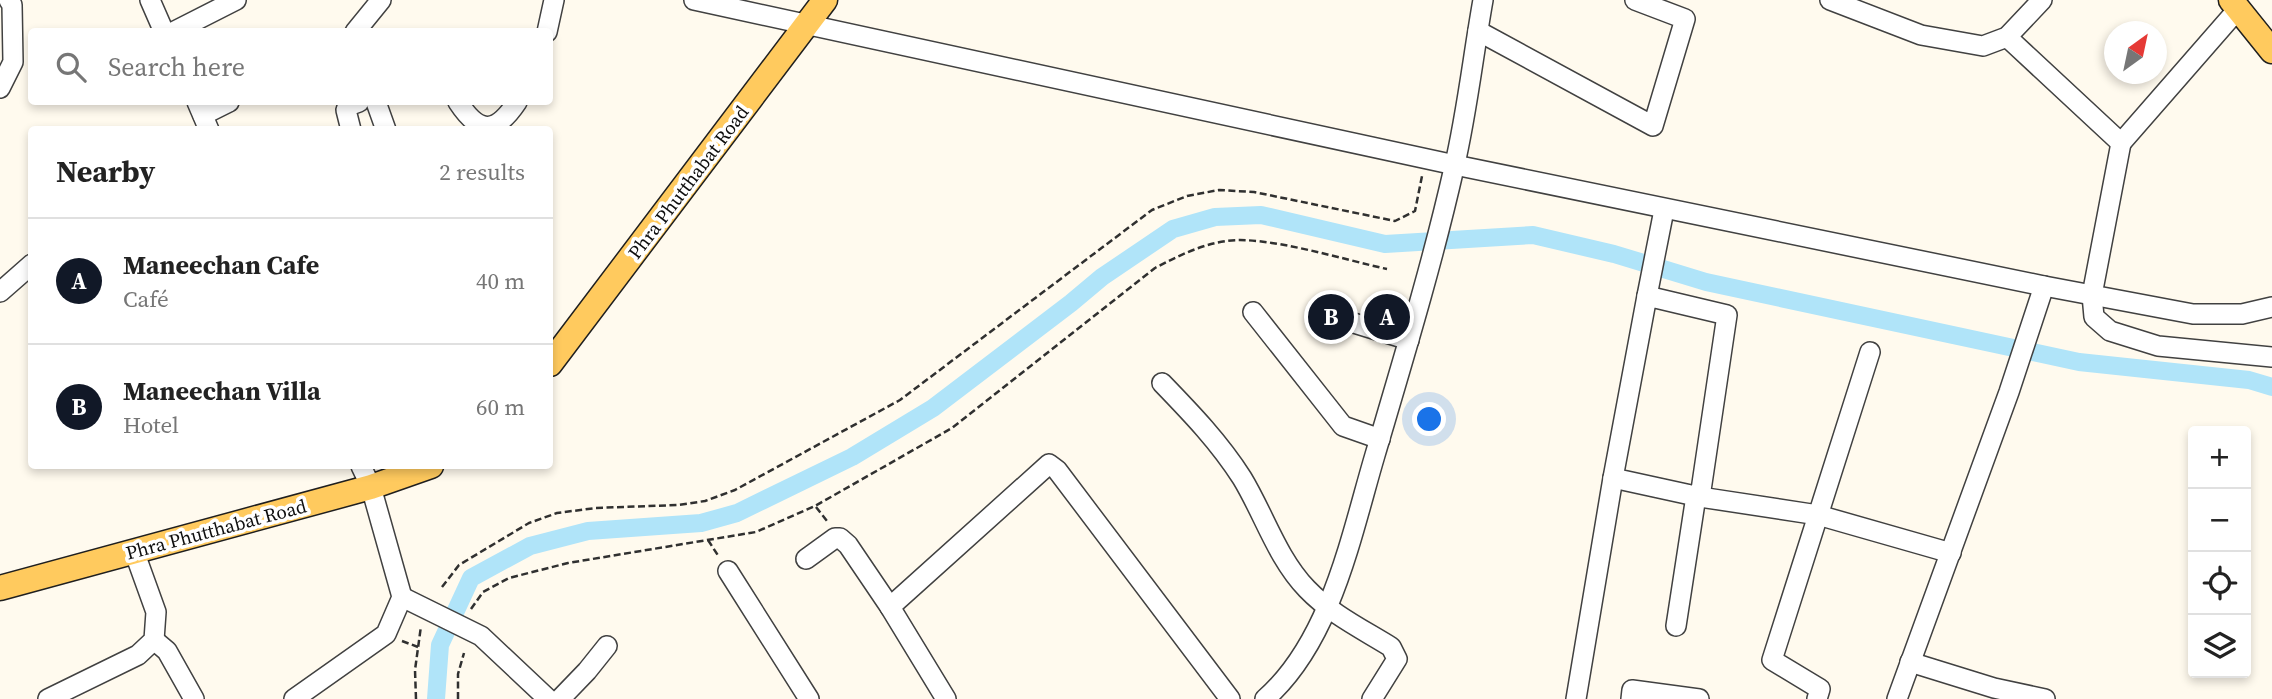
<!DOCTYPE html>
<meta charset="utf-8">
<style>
:root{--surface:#fff;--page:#f6f6f6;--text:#222;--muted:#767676;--line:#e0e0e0;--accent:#111827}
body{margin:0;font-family:"Source Serif 4",serif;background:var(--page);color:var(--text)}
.controls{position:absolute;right:21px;bottom:21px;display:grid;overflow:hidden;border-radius:7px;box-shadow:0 4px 10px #0003}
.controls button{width:63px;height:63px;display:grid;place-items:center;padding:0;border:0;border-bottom:2px solid var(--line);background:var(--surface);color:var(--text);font:35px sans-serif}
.compass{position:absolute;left:2104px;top:21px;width:63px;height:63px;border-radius:50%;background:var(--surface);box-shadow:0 4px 10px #0003;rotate:33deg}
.you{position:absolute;left:1430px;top:420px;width:24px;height:24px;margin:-18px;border:5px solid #fff;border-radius:50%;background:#1a73e8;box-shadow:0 0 0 10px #1a73e833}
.badge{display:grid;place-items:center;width:46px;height:46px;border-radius:50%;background:var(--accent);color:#fff;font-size:23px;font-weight:700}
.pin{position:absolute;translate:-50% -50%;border:4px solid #fff;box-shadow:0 2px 7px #0006}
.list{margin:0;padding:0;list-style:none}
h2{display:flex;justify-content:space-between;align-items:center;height:91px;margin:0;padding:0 28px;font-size:30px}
h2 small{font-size:23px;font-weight:400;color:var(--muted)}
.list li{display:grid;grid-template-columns:46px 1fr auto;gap:21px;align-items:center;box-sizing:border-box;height:126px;padding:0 28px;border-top:2px solid var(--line)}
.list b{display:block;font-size:26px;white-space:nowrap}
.list p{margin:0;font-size:23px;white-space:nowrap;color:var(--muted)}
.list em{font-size:23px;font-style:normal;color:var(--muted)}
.icon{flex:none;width:38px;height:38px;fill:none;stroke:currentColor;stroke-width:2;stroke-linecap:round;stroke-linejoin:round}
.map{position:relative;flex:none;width:2272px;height:699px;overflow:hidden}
.search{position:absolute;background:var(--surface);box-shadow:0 4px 10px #0003;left:28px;top:28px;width:525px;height:77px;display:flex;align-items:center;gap:18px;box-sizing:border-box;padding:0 24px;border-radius:7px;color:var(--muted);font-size:26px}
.panel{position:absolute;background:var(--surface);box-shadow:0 4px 10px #0003;left:28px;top:126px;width:525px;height:343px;border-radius:7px}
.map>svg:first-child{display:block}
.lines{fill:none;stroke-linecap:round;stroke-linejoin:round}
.canal{stroke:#b0e4f9;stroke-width:18}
.minor-casing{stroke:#414141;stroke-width:22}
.major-casing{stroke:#1f1f1f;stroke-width:27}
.path{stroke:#303030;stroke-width:2.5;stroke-dasharray:7 3.5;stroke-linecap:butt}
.minor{stroke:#fff;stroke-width:19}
.major{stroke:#ffca5e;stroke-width:24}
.labels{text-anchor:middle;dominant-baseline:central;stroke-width:7;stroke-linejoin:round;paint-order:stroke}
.street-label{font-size:19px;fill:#0e0e0e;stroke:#fff}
</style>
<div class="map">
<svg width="2272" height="699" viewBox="0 0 2272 699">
<rect width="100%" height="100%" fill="#fffaee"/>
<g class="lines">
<!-- canal -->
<polyline class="canal" points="436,699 440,645 471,578 530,546 588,531 701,523 737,513 852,457 933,408 1071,303 1102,277 1173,229 1215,217 1261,215 1385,244 1533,235 1614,254 1706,282 2079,362 2249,380 2272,387"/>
<!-- minor casing -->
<g class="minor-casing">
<g id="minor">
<polyline points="150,0 164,32"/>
<polyline points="694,0 1455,165 2044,286 2193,314 2242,314 2272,307"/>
<polyline points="1830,0 1921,35 1983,46 2007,37 2042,0"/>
<polyline points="1478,31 1653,126 1685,19 1635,0"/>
<polyline points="173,32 236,0"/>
<polyline points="355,32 381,0"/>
<polyline points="547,32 554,0"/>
<polyline points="2007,37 2121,143 2092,295 2094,317 2110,331 2158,346 2272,357"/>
<polyline points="0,88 13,62 12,5 9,0"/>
<polyline points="197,102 209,130"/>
<polyline points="376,102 386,130"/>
<path d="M458,102C479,134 495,135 517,102"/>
<polyline points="203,115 229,102"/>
<polyline points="351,130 346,110 348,106 359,102"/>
<polyline points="2121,143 2238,9"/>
<polyline points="0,292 32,264"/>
<polyline points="1647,296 1664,210"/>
<polyline points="1253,312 1343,426 1380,439"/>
<polyline points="1344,320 1409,340"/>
<path d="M1162,383C1191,413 1219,442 1242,478C1264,514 1277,558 1307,589C1331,614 1362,629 1391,647L1397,659L1372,699"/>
<polyline points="1700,497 1727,315 1647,296 1613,478 1700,497 1818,515 1951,553"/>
<polyline points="806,559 835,538 840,538 848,545 890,607"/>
<polyline points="728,571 809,699"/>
<polyline points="402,597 481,636 548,699"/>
<polyline points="1676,626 1696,496"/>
<polyline points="154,640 167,651 194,699"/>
<polyline points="1910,662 1994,688 2045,699"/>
<polyline points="48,699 138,655 154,640 156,612 134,551"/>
<polyline points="294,699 386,634 402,597 371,487 361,466"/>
<polyline points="560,699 587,671 607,646"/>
<polyline points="946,699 890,607 1049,464 1057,470 1230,699"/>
<path d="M1265,699C1331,641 1351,536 1375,455C1403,360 1432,265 1454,168C1467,113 1473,56 1483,0"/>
<polyline points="1576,699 1613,478"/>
<polyline points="1631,699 1632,690 1699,699"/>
<polyline points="1817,699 1820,689 1772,660 1870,352"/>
<polyline points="1897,699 2009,392 2044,286"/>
</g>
</g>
<!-- major casing -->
<g class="major-casing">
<g id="major">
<polyline points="2231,0 2272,51"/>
<polyline points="550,364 825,0"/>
<polyline points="0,588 371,487 431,466"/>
</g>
</g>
<!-- path -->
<g class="path">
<polyline points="816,507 827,521"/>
<polyline points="708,540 719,557"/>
<polyline points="442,587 459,565 529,523 557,513 596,508 678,505 705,501 735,490 900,400 1152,210 1187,196 1219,190 1254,192 1395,221 1415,211 1422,176"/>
<path d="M471,609L483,592L509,578L568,563L756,532L815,506L952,428L1155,268C1178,256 1200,245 1226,241C1266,235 1345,260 1387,269"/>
<polyline points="402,641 418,647"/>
<polyline points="416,699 415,670 421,626"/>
<polyline points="458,699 458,674 464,653"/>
</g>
<!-- minor -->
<use href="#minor" class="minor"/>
<!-- major -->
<use href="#major" class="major"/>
</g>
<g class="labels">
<!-- street labels -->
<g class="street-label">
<text transform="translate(688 182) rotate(-53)">Phra Phutthabat Road</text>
<text transform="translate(216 529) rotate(-15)">Phra Phutthabat Road</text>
</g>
</g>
</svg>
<div class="controls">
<button>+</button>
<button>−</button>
<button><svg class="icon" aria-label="locate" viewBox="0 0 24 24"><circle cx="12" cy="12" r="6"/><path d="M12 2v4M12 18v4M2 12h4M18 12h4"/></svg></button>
<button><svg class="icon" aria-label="layers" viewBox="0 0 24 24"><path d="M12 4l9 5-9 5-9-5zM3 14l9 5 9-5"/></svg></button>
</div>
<svg class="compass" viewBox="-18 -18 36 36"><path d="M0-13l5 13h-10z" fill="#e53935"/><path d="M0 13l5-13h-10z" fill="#767676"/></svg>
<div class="you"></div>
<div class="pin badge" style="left:1387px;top:317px">A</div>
<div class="pin badge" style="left:1331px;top:317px">B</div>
<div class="search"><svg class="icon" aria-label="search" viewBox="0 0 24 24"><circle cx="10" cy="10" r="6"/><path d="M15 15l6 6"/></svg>Search here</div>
<section class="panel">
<h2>Nearby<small>2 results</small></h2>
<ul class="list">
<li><span class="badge">A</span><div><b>Maneechan Cafe</b><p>Café</p></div><em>40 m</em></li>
<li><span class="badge">B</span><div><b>Maneechan Villa</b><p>Hotel</p></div><em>60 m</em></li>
</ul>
</section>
</div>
